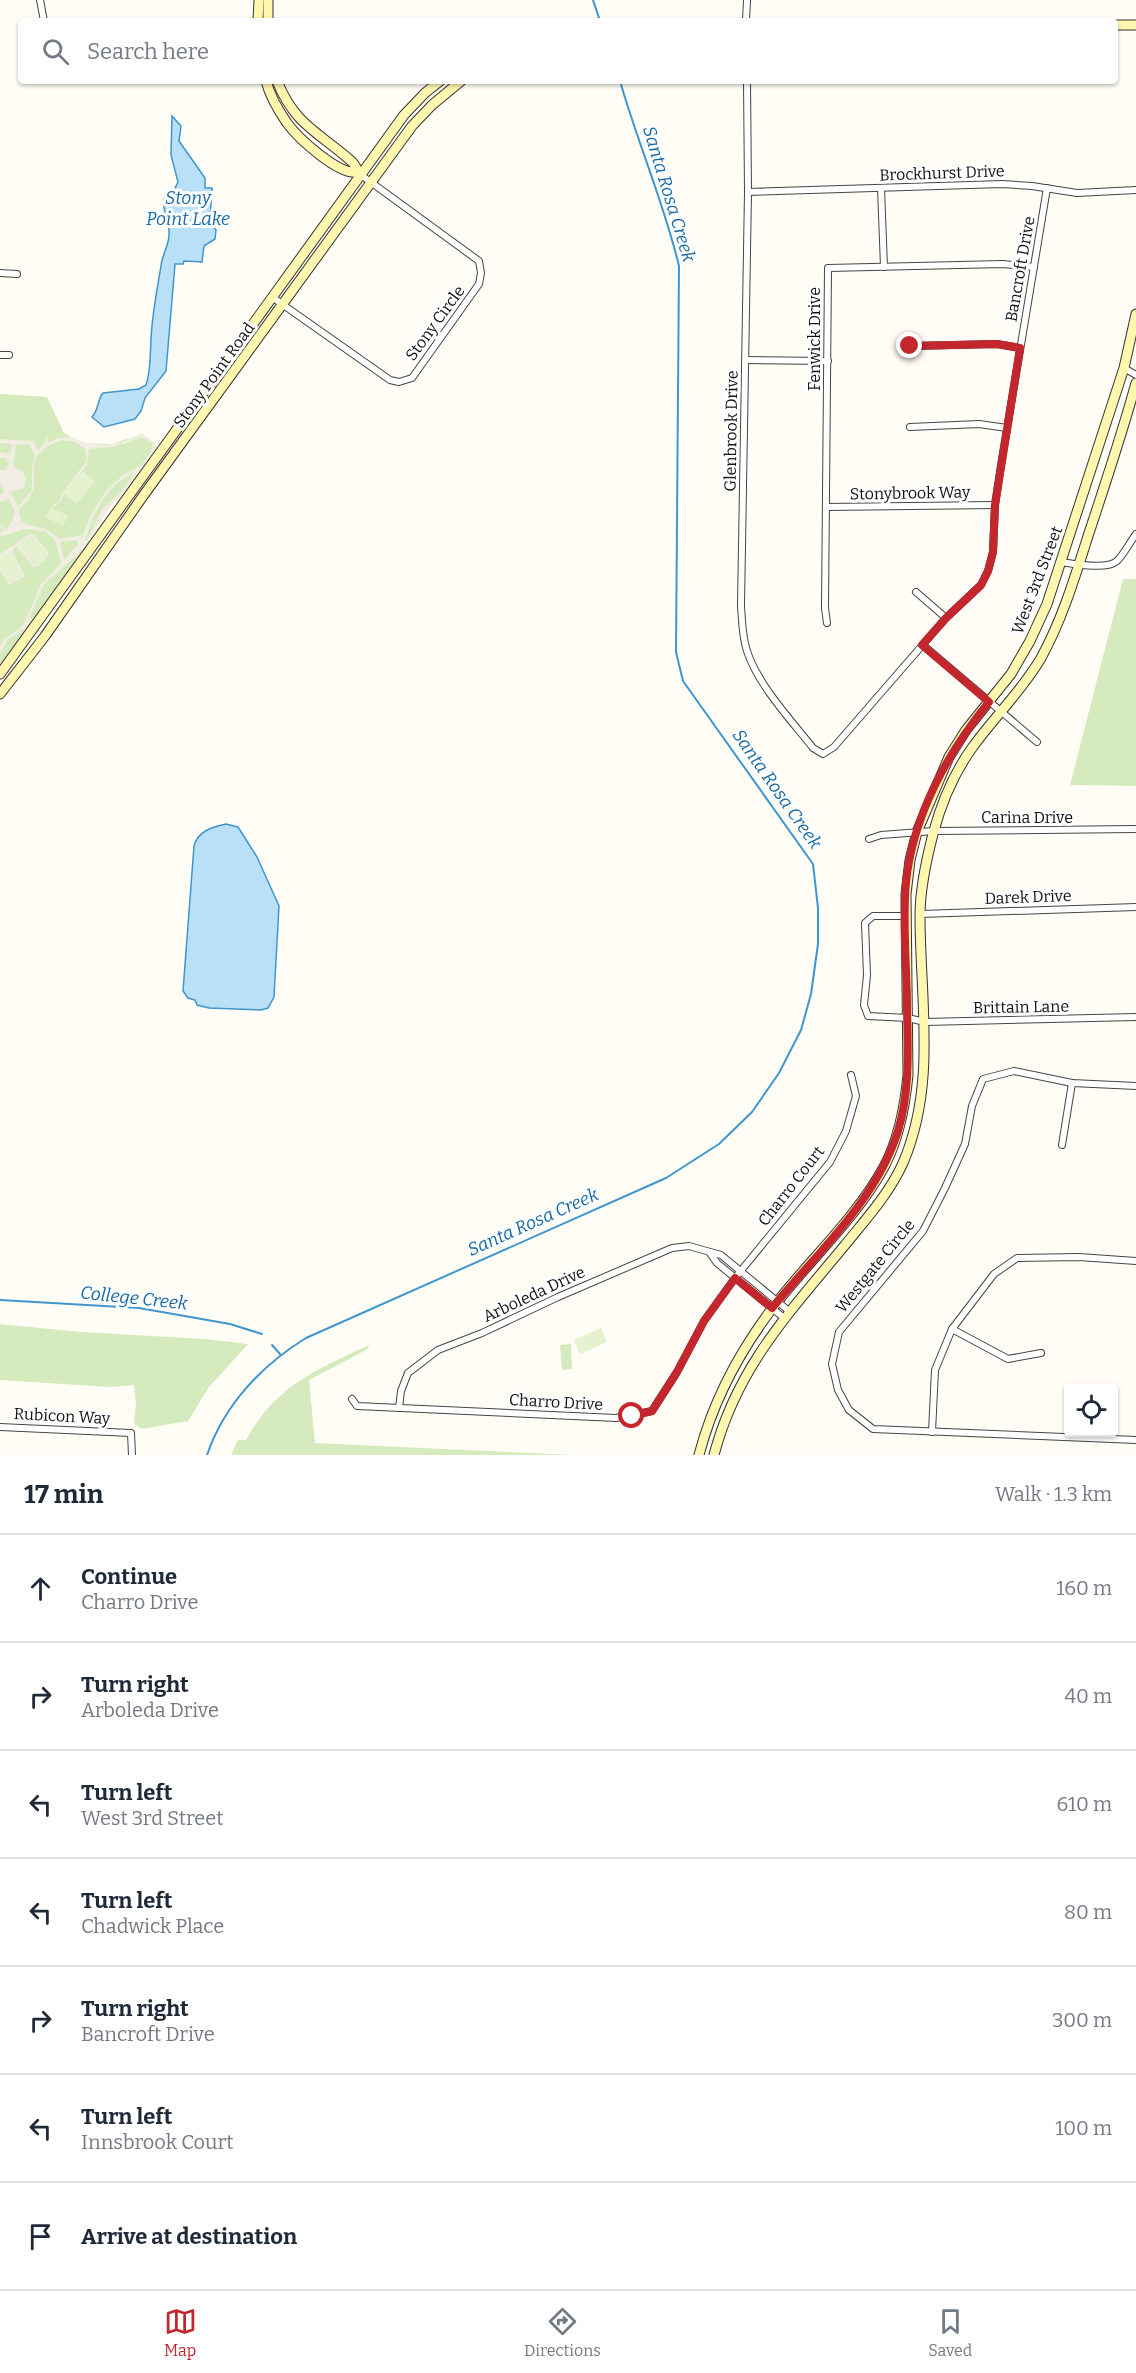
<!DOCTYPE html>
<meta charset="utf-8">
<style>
:root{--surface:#fff;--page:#f2f2f3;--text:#1f2937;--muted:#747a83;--line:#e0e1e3;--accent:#c4262e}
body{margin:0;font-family:Bitter,serif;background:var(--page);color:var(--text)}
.controls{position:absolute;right:18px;bottom:18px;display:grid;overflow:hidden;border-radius:6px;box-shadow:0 2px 4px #0004}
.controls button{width:54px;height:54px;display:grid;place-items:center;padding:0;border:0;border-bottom:2px solid var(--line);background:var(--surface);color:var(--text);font:30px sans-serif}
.stop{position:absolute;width:18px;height:18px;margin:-14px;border:4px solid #c4262e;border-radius:50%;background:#fff}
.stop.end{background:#c4262e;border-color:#fff;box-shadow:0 2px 6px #0008}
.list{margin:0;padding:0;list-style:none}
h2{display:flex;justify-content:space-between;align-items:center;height:78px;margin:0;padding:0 24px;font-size:26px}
h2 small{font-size:20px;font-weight:400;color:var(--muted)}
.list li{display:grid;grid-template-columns:39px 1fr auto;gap:18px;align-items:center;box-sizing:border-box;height:108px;padding:0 24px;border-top:2px solid var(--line)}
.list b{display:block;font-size:22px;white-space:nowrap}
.list p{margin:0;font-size:20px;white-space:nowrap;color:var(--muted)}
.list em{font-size:20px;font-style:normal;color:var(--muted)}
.icon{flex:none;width:33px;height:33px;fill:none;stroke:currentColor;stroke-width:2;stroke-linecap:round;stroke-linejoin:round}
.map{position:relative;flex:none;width:1136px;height:1455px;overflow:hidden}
.search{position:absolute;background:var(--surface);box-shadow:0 2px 4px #0004;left:18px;right:18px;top:18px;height:66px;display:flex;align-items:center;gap:15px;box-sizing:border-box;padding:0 21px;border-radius:6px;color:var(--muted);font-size:22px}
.sheet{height:834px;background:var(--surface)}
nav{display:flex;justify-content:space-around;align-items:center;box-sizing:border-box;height:84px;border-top:2px solid var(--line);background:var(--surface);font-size:16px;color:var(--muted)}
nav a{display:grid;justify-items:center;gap:3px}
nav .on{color:var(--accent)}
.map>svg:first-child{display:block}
.green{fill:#d5ebbd}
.pitch{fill:#e6f2cf}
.plaza{fill:#f1ede2;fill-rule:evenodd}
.water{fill:#b9e0f7;stroke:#3f96cf;stroke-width:1.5}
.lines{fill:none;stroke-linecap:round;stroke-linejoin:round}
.stream{stroke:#3f96cf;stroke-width:2}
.street-casing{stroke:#444;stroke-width:8}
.secondary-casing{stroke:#333;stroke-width:11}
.street{stroke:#fff;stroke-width:6}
.secondary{stroke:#fff6b0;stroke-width:9}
.route{stroke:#c4262e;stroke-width:8}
.labels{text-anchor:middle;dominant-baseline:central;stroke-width:6;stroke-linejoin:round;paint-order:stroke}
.street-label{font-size:16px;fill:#111;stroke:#fff}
.water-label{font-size:18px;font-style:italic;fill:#1768a6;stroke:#fff}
</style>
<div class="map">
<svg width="1136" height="1455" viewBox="0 0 1136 1455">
<rect width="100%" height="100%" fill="#fffdf5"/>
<!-- green -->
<g class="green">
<polygon points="0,394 47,397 64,433 75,439 86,443 112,444 143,434 156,446 121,493 102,510 84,549 0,664"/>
<polygon points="1123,579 1136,579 1136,786 1070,785"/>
<polygon points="0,1324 81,1332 205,1339 248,1344 209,1387 188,1421 141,1429 134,1423 136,1404 134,1385 110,1387 0,1380"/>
<polygon points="571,1344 572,1369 562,1370 560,1345"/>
<path d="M369,1345L368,1349L309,1380L315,1443L573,1455H231L238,1440H246C276,1385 316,1370 369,1345Z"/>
</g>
<!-- pitch -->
<g class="pitch">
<polygon points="83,471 95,481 77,504 64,494"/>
<polygon points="52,508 68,516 63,525 47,518"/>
<polygon points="29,536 31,536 48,555 37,565 19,546"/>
<polygon points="12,553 23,574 9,583 0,566 0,558"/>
<polygon points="601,1328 607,1342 580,1354 574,1340"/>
</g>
<!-- plaza -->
<g class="plaza">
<path d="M140,434H143L155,443V450L123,495L109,508L84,549L44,584L29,618L32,619L24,631V629L7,640L0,654V647L4,639L19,629L25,622L41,584L60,565L61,561L55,540L45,531L25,529L0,537V533L3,531L0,523L6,530L12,521L15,512L9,499L0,502V496L4,491L0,485V470H6L9,464L6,458H0V452L10,454L12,444L0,443V439L33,441L38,451L48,437V443L58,438L71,437L86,443L108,445L123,442ZM140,437L152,443V450L142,465L123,475L106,491L91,514L83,535L60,539L44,528L28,525L21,520L19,510L28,500L34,489V464L37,456L46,447L61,440L75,442L85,449L87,460L62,494L59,501L51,507L46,517L47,518L52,508L61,501L64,494L87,465L89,449L111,447L127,443ZM16,444L29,445L35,455L32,468V490L18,506L10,492L24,488L26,479L23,472L13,467ZM135,471L121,493L102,510L90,535L84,543L93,517L103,499L117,483ZM77,540L78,544L64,560L60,542Z"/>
<path d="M30,534L34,535L48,552L49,556L38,566L34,567L16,546L12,551L25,576L9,585L0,570V566L9,583L23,575L12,553L0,558V554ZM31,535L48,555L36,565L19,546Z"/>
</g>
<!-- water -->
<g class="water">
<path d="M172,116L181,126L179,141L205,178V188H212L210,221L216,230L215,239L204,246L202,262L184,261L183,264H175L166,371L145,398L141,411L135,419L104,427L92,417C99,410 97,400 103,393L139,389L146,385C151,370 150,355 151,339C152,315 157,290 161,266C162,255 169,245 169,235C170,222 162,212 164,199L174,190L178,182L171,155Z"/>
<path d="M226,824L238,827L245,838L257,857L279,906L274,997L268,1008L261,1010L209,1008L197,1005L195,1000L188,998L183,991L194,846C198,831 212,827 226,824Z"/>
</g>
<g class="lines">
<!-- stream -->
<g class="stream">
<polyline points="593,0 600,21"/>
<polyline points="0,1300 139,1308 230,1324 262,1334"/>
<polyline points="272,1345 280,1354"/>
<path d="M207,1455C224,1405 262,1365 306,1338L666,1178L719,1144L752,1112L779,1073L801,1030L811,994L818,944V908L813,864L683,681L676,652L679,266C664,203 638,144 620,81"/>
</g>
<!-- street casing -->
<g class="street-casing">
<g id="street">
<polyline points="40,0 44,21"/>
<polyline points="746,21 747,0"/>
<path d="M747,81L748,192L741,605C742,620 742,636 747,651C758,685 791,720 813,748L823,754L834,747L946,618L981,585L988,571L993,552L995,505L1001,465L1047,188"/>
<polyline points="881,188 884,267"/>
<polyline points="748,192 1002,184 1032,186 1077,193 1136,190"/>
<polyline points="0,273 17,274"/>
<polyline points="272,297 390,380 399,382 412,378 479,284 481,273 479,261 361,175"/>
<polyline points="910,346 997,344 1020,348"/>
<polyline points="0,355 9,355"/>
<polyline points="746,360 828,361"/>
<polyline points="1124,368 1136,375"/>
<polyline points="910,427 979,424 1007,428"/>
<polyline points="826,507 995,505"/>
<path d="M1061,562C1075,564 1107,570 1117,561C1124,554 1130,542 1136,534"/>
<polyline points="916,592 946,618"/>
<polyline points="827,623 825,608 828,268 1003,264 1034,267"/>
<polyline points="923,645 1037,742"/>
<polyline points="869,839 881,835 934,831 1136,829"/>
<polyline points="920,914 1136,907"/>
<polyline points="906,916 873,916 865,923 867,975 864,1005 868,1016 908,1018 925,1022 1136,1017"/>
<polyline points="1136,1086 1072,1083 1014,1071 983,1079 972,1106 965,1144 945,1188 923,1231 839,1332 832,1364 838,1390 849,1410 873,1429 1136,1440"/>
<polyline points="1062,1145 1072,1083"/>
<polyline points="710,1253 717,1263 784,1318"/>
<polyline points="952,1329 1008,1359 1041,1353"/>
<polyline points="352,1399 357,1406 616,1418 652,1411 677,1372 704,1321 735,1278 830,1162 846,1131 856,1096 851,1075"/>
<polyline points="399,1408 401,1391 408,1373 438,1350 482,1333 558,1297 672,1248 689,1246 721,1255 789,1311"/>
<polyline points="0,1427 131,1433 132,1455"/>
<polyline points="932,1432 935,1370 952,1329 994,1274 1017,1258 1079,1257 1136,1261"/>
</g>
</g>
<!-- secondary casing -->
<g class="secondary-casing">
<g id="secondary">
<polyline points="258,21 259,0"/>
<polyline points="268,21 268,0"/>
<polyline points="1115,25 1136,25"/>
<path d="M266,81C270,96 278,110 287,123C298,138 339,176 358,172"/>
<path d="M277,81C295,125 317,131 350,160C356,164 356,170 361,175"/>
<polyline points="0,674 404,115 425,93 440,81"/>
<polyline points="0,694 45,636 143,496 412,126 432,105 461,81"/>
<path d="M699,1455C713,1401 738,1354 771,1310C807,1262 855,1220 884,1167C899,1139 905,1106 908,1075L906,894L910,860L917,832L949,757L966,730L1011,674L1030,641L1047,604L1124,368L1136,314"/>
<path d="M714,1455C737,1367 789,1313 845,1245C866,1219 889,1194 903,1163C937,1084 920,999 920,916C920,888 926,861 933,834C941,804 954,773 972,748C994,717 1022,691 1041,658C1062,620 1075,577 1088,536C1105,485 1122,434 1136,383"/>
</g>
</g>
<!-- street -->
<use href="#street" class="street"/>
<!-- secondary -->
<use href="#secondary" class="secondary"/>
</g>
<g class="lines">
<!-- route -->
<path class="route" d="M632,1416L652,1411L677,1372L704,1321L735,1278L772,1308C817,1253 876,1201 898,1131C910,1091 908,1051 907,1009C907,967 902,924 906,882C913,815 948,752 989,702L922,645L946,618L981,585L988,571L993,552L995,505L1020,348L997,344L910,346"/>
</g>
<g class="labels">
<!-- street labels -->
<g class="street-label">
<text transform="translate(942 173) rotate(-2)">Brockhurst Drive</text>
<text transform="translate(1020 269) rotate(-80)">Bancroft Drive</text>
<text transform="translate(435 323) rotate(-54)">Stony Circle</text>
<text transform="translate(814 339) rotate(-90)">Fenwick Drive</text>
<text transform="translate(214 375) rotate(-54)">Stony Point Road</text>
<text transform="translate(731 431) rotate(-89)">Glenbrook Drive</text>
<text transform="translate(910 493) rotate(-1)">Stonybrook Way</text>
<text transform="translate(1037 580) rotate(-69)">West 3rd Street</text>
<text x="1027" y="817">Carina Drive</text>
<text transform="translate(1028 897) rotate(-2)">Darek Drive</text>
<text transform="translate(1021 1007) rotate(-1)">Brittain Lane</text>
<text transform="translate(791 1186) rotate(-52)">Charro Court</text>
<text transform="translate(875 1266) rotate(-51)">Westgate Circle</text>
<text transform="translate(534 1294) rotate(-25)">Arboleda Drive</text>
<text transform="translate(556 1402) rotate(3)">Charro Drive</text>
<text transform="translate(62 1416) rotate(3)">Rubicon Way</text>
</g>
<!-- water labels -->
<g class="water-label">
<text transform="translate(669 194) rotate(73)">Santa Rosa Creek</text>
<text x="188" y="198">Stony<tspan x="188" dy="21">Point Lake</tspan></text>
<text transform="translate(777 789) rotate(55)">Santa Rosa Creek</text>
<text transform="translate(533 1222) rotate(-24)">Santa Rosa Creek</text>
<text transform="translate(134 1298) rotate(6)">College Creek</text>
</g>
</g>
</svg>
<div class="controls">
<button><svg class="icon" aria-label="locate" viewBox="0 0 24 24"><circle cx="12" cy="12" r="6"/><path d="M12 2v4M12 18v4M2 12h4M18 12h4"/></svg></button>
</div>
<div class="stop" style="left:632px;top:1416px"></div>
<div class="stop end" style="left:910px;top:346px"></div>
<div class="search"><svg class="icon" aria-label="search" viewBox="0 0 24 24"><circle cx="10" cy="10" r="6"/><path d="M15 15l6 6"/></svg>Search here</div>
</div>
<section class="sheet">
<h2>17 min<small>Walk · 1.3 km</small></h2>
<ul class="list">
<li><svg class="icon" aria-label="ahead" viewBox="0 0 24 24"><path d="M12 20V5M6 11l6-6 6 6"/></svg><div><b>Continue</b><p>Charro Drive</p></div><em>160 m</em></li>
<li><svg class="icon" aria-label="right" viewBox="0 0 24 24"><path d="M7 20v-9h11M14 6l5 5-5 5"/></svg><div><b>Turn right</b><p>Arboleda Drive</p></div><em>40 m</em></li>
<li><svg class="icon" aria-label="left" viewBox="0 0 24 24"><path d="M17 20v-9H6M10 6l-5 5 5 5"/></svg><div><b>Turn left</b><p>West 3rd Street</p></div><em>610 m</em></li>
<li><svg class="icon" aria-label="left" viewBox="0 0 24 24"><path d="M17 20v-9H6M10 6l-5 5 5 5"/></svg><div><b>Turn left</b><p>Chadwick Place</p></div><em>80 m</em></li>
<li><svg class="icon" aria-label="right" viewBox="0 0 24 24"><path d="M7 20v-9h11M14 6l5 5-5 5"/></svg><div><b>Turn right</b><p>Bancroft Drive</p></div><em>300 m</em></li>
<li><svg class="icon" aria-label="left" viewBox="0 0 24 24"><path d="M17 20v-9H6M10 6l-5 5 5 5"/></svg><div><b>Turn left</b><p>Innsbrook Court</p></div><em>100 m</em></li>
<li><svg class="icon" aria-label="arrive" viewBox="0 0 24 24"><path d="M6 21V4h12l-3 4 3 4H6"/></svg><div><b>Arrive at destination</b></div></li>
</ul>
</section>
<nav>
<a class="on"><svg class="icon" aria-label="map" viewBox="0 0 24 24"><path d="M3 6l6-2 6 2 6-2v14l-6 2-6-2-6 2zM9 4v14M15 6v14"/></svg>Map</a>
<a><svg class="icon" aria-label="directions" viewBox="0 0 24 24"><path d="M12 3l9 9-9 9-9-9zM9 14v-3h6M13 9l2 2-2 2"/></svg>Directions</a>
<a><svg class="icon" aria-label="saved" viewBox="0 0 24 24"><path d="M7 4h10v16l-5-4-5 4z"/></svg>Saved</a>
</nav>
